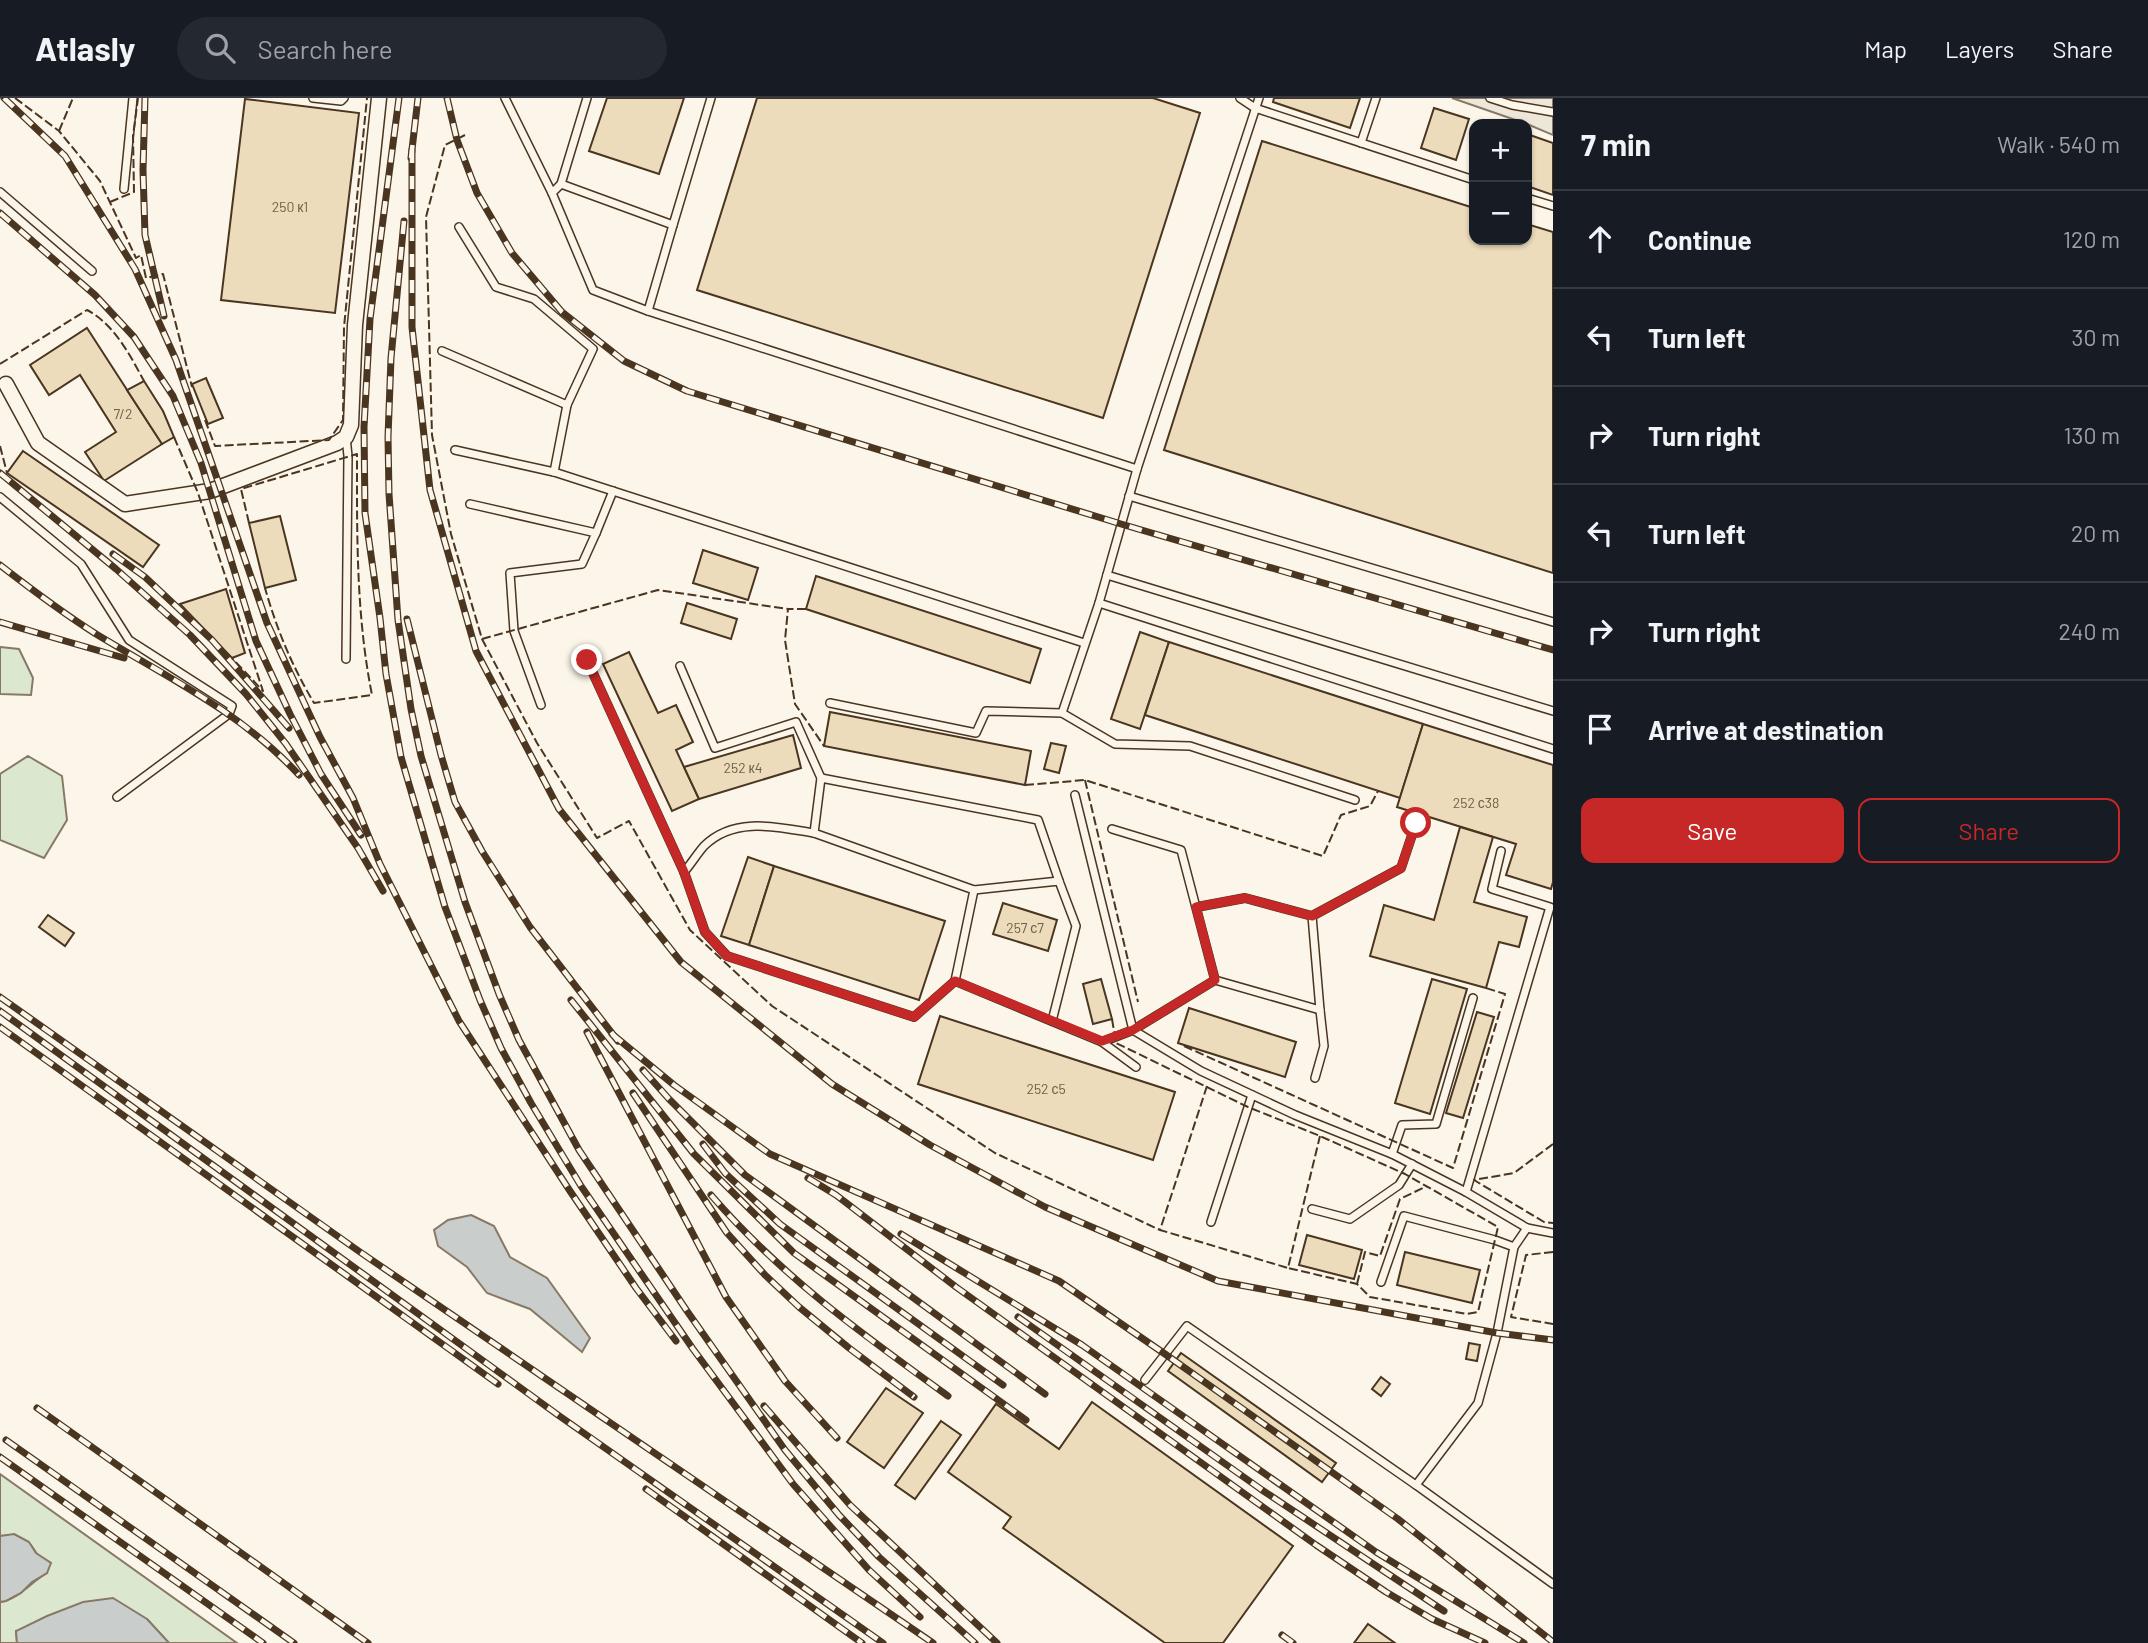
<!DOCTYPE html>
<meta charset="utf-8">
<style>
:root{--surface:#171b24;--page:#242831;--text:#f1f3f6;--muted:#9ea1a6;--line:#363941;--accent:#c62828}
body{margin:0;font-family:Barlow,sans-serif;background:var(--page);color:var(--text)}
.controls{position:absolute;right:21px;top:21px;display:grid;overflow:hidden;border-radius:14px;box-shadow:0 2px 5px #0004}
.controls button{width:63px;height:63px;display:grid;place-items:center;padding:0;border:0;border-bottom:2px solid var(--line);background:var(--surface);color:var(--text);font:35px sans-serif}
.stop{position:absolute;width:21px;height:21px;margin:-16px;border:5px solid #c62828;border-radius:50%;background:#fff}
.stop.end{background:#c62828;border-color:#fff;box-shadow:0 2px 7px #0008}
.list{margin:0;padding:0;list-style:none}
h2{display:flex;justify-content:space-between;align-items:center;height:91px;margin:0;padding:0 28px;font-size:30px}
h2 small{font-size:23px;font-weight:400;color:var(--muted)}
.list li{display:grid;grid-template-columns:46px 1fr auto;gap:21px;align-items:center;box-sizing:border-box;height:98px;padding:0 28px;border-top:2px solid var(--line)}
.list b{display:block;font-size:26px;white-space:nowrap}
.list em{font-size:23px;font-style:normal;color:var(--muted)}
.actions{display:flex;gap:14px;padding:21px 28px}
.actions a{flex:1;padding:16px 0;border:2px solid var(--accent);border-radius:14px;text-align:center;font-size:24px;color:var(--accent)}
.actions .main{background:var(--accent);color:#fff}
.icon{flex:none;width:38px;height:38px;fill:none;stroke:currentColor;stroke-width:2;stroke-linecap:round;stroke-linejoin:round}
.map{position:relative;flex:none;width:1553px;height:1545px;overflow:hidden}
header{display:flex;align-items:center;gap:42px;box-sizing:border-box;height:98px;padding:0 35px;background:var(--surface);border-bottom:2px solid var(--line)}
header strong{font-size:33px}
nav{display:flex;gap:38px;margin-inline-start:auto;font-size:24px}
.search{width:490px;height:63px;background:var(--page);display:flex;align-items:center;gap:18px;box-sizing:border-box;padding:0 24px;border-radius:38px;color:var(--muted);font-size:26px}
main{display:flex}
aside{flex:1;background:var(--surface)}
.map>svg:first-child{display:block}
.green{fill:#dce7d0;stroke:#887966;stroke-width:2}
.parking{fill:#ede7d9;stroke:#887966;stroke-width:2}
.water{fill:#c9cecd;stroke:#887966;stroke-width:2}
.building{fill:#ecdcbc;stroke:#4a3520;stroke-width:2}
.lines{fill:none;stroke-linecap:round;stroke-linejoin:round}
.lane-casing{stroke:#4a3520;stroke-width:10}
.street-casing{stroke:#4a3520;stroke-width:17}
.lane{stroke:#fbf6e9;stroke-width:7}
.street{stroke:#fbf6e9;stroke-width:14}
.rail-casing{stroke:#4a3520;stroke-width:7}
.rail{stroke:#fbf6e9;stroke-width:4.5;stroke-dasharray:13;stroke-linecap:butt}
.fence{stroke:#4a3520;stroke-width:2;stroke-dasharray:9 3.5;stroke-linecap:butt}
.route{stroke:#c62828;stroke-width:9}
.labels{text-anchor:middle;dominant-baseline:central;stroke-width:5;stroke-linejoin:round;paint-order:stroke}
.number-label{font-size:14px;fill:#725f47}
</style>
<header>
<strong>Atlasly</strong>
<div class="search"><svg class="icon" aria-label="search" viewBox="0 0 24 24"><circle cx="10" cy="10" r="6"/><path d="M15 15l6 6"/></svg>Search here</div>
<nav><a>Map</a><a>Layers</a><a>Share</a></nav>
</header>
<main>
<div class="map">
<svg width="1553" height="1545" viewBox="0 0 1553 1545">
<rect width="100%" height="100%" fill="#fbf6e9"/>
<!-- green -->
<g class="green">
<polygon points="0,549 19,551 33,580 31,597 0,596"/>
<polygon points="28,658 62,678 67,722 44,760 0,742 0,676"/>
<path d="M0,1376L237,1545H169L147,1521L16,1533L17,1545H0V1504C19,1501 31,1484 47,1475C35,1452 30,1434 0,1438Z"/>
</g>
<!-- parking -->
<polygon class="parking" points="1452,0 1553,0 1553,37 1527,26"/>
<!-- water -->
<g class="water">
<polygon points="471,1117 494,1128 510,1159 547,1180 590,1240 582,1254 530,1211 487,1195 467,1169 438,1148 434,1132 448,1122"/>
<polygon points="14,1436 29,1444 36,1455 51,1465 47,1475 32,1484 21,1495 6,1503 0,1504 0,1438"/>
<polygon points="113,1500 147,1521 169,1545 17,1545 16,1533 47,1518 83,1504"/>
</g>
<!-- building -->
<g class="building">
<polygon points="607,0 684,0 659,76 589,53"/>
<polygon points="757,0 1153,0 1200,15 1103,320 697,192"/>
<polygon points="1274,0 1360,0 1350,30 1273,4"/>
<polygon points="245,1 359,15 335,215 221,202"/>
<polygon points="1434,10 1469,21 1456,62 1421,50"/>
<polygon points="1527,36 1553,45 1553,97 1527,88"/>
<polygon points="1262,43 1474,110 1474,142 1527,142 1527,126 1553,134 1553,475 1164,352"/>
<polygon points="87,230 162,346 104,383 85,354 116,334 80,277 49,297 30,267"/>
<polygon points="206,280 223,320 208,326 192,286"/>
<polygon points="144,283 163,313 174,339 162,346 127,292"/>
<polygon points="23,353 159,447 143,469 7,375"/>
<polygon points="280,418 296,482 265,490 249,425"/>
<polygon points="703,452 758,470 748,502 693,485"/>
<polygon points="816,478 1041,551 1030,585 806,511"/>
<polygon points="226,491 245,555 232,560 180,506"/>
<polygon points="687,505 737,521 731,541 681,525"/>
<polygon points="1140,534 1169,544 1140,631 1111,621"/>
<polygon points="1169,544 1423,626 1400,700 1145,617"/>
<polygon points="629,554 658,615 676,607 693,644 676,652 699,701 672,713 603,566"/>
<polygon points="830,614 1031,653 1025,687 824,648"/>
<polygon points="1423,626 1553,667 1553,784 1551,791 1506,777 1516,746 1397,709"/>
<polygon points="793,637 801,670 699,701 684,669"/>
<polygon points="1051,645 1066,648 1059,675 1044,671"/>
<polygon points="1460,729 1493,739 1474,804 1527,819 1519,849 1499,844 1486,890 1370,858 1384,807 1434,822"/>
<polygon points="748,759 774,768 749,847 721,838"/>
<polygon points="774,768 945,823 919,902 749,847"/>
<polygon points="1003,805 1057,822 1048,853 993,836"/>
<polygon points="48,817 74,835 65,848 39,829"/>
<polygon points="1101,881 1112,921 1093,926 1083,886"/>
<polygon points="1432,881 1467,891 1430,1016 1395,1005"/>
<polygon points="1189,910 1296,944 1285,979 1178,945"/>
<polygon points="1477,914 1494,919 1463,1020 1446,1015"/>
<polygon points="940,918 1175,994 1153,1062 918,986"/>
<polygon points="1307,1137 1362,1152 1354,1181 1299,1167"/>
<polygon points="1405,1154 1480,1172 1472,1205 1397,1187"/>
<polygon points="1469,1245 1480,1247 1477,1263 1466,1261"/>
<polygon points="1181,1255 1336,1365 1322,1384 1168,1273"/>
<polygon points="1381,1279 1390,1286 1381,1298 1372,1291"/>
<polygon points="886,1290 923,1315 884,1370 847,1344"/>
<polygon points="1092,1304 1293,1448 1223,1545 1165,1545 1003,1430 1011,1419 948,1374 996,1306 1059,1351"/>
<polygon points="941,1323 961,1337 915,1401 895,1387"/>
<polygon points="1368,1526 1395,1545 1354,1545"/>
</g>
<g class="lines">
<!-- lane casing -->
<g class="lane-casing">
<g id="lane">
<polyline points="313,0 341,3 344,0"/>
<polyline points="505,0 552,95 561,86 673,127 648,213 1137,371"/>
<polyline points="1240,0 1255,10 1474,82"/>
<polyline points="1490,0 1512,7 1553,14"/>
<polyline points="1361,45 1376,0"/>
<polyline points="561,86 587,0"/>
<polyline points="124,91 133,0"/>
<polyline points="0,94 92,173"/>
<polyline points="552,95 593,192 648,213"/>
<polyline points="1527,100 1553,108"/>
<polyline points="673,127 711,0"/>
<polyline points="459,129 496,189 534,201 593,251 567,307 554,374"/>
<polyline points="442,253 567,307"/>
<polyline points="455,352 554,374 1084,545"/>
<polyline points="1129,398 1553,524"/>
<polyline points="0,399 81,466 129,542 232,608 229,616 117,699"/>
<polyline points="470,406 596,435 582,466 510,475 514,533 541,607"/>
<polyline points="596,435 613,393"/>
<polyline points="1107,477 1553,613"/>
<polyline points="1099,505 1553,651"/>
<polyline points="346,561 348,358 346,339"/>
<path d="M587,562L684,774C691,766 697,756 704,748C734,718 778,729 814,735"/>
<polyline points="680,568 715,650 796,624 821,680 814,735 974,792 955,883 1102,944 1133,932 1215,882 1181,752 1112,731"/>
<polyline points="830,605 976,635 986,613 1062,615 1099,505 1137,371 1259,0"/>
<polyline points="1062,615 1115,646 1190,648 1355,702"/>
<polyline points="821,680 1038,722 1059,783"/>
<polyline points="1075,697 1133,932 1201,973 1295,1017 1392,1056 1466,1094 1527,1130 1553,1135"/>
<polyline points="684,774 705,834 727,858 914,919 955,883"/>
<polyline points="974,792 1059,783 1076,828 1052,923"/>
<polyline points="1197,809 1245,800 1312,818 1320,912 1215,882"/>
<polyline points="1312,818 1401,770 1416,725"/>
<polyline points="1102,944 1136,969"/>
<polyline points="1315,980 1324,948 1320,912"/>
<polyline points="1392,1056 1402,1027 1436,1026 1473,900"/>
<polyline points="1466,1094 1550,809 1492,791 1501,753"/>
<polyline points="1312,1111 1350,1121 1399,1087 1412,1066"/>
<polyline points="1211,1124 1252,997"/>
<polyline points="1527,1130 1514,1149 1497,1235 1478,1305 1416,1387 1553,1486"/>
<polyline points="1381,1184 1404,1118 1495,1142 1514,1149"/>
<polyline points="1145,1282 1187,1228 1416,1387"/>
</g>
</g>
<!-- street casing -->
<g class="street-casing">
<polyline id="street" points="6,286 38,345 125,406 210,393 337,345 346,339 351,327 355,227 379,0"/>
</g>
<!-- lane -->
<use href="#lane" class="lane"/>
<!-- street -->
<use href="#street" class="street"/>
<!-- rail casing -->
<g class="rail-casing">
<g id="rail">
<polyline points="4,0 65,58 135,171 176,262 267,525 320,639 353,700 380,766 459,923 570,1093 636,1190 676,1243"/>
<polyline points="145,0 143,72 145,137 164,218"/>
<polyline points="399,0 370,221 364,329 365,415 380,520 386,576 401,659 445,809 480,902 501,950 531,1005 581,1088 693,1251 793,1386 869,1472 920,1519"/>
<polyline points="447,0 457,42 477,95 512,155 562,214 624,263 687,293 1121,426 1553,552"/>
<polyline points="412,52 412,229 430,392 476,553 559,711 681,864 832,986 930,1047 1045,1109 1218,1183 1497,1235 1553,1242"/>
<polyline points="411,60 418,0"/>
<polyline points="0,115 95,197 134,239 173,298 201,365 256,543 290,616 321,676 361,737"/>
<polyline points="404,123 391,260 388,339 389,396 398,522 411,611 421,658 465,804 499,896 519,942 579,1052 687,1213 785,1352 839,1417 879,1459 975,1545"/>
<polyline points="0,375 116,471 190,537 246,596 286,646 358,750 383,793"/>
<polyline points="113,456 145,479 212,542 289,630"/>
<path d="M0,467C31,491 63,515 96,536C167,579 242,615 299,677"/>
<polyline points="407,521 441,657 455,704 482,753 530,829 618,943"/>
<polyline points="0,524 124,560"/>
<polyline points="0,899 360,1154 933,1545"/>
<polyline points="571,902 694,1056 794,1155 1026,1322"/>
<polyline points="0,913 558,1317 883,1545"/>
<polyline points="0,929 498,1286"/>
<polyline points="587,934 726,1199 785,1283 837,1340"/>
<polyline points="612,936 674,987 770,1056 1059,1183 1165,1256 1398,1421 1553,1544"/>
<polyline points="643,972 669,1001 745,1077 1045,1296"/>
<polyline points="633,995 727,1135 765,1177 799,1209 849,1250 914,1299"/>
<polyline points="703,1046 725,1075 780,1126 1003,1287"/>
<polyline points="808,1080 836,1097 956,1189 1316,1447 1386,1494 1432,1521 1485,1545"/>
<path d="M711,1097C781,1178 862,1236 948,1298"/>
<polyline points="901,1136 1082,1247 1376,1454 1524,1545"/>
<polyline points="1018,1219 1262,1392 1444,1513"/>
<polyline points="764,1308 850,1407 997,1545"/>
<polyline points="37,1310 368,1545"/>
<polyline points="6,1342 294,1545"/>
<polyline points="0,1359 263,1545"/>
<polyline points="646,1391 862,1545"/>
<polyline points="1282,1537 1293,1545"/>
</g>
</g>
<!-- rail -->
<use href="#rail" class="rail"/>
<!-- fence -->
<g class="fence">
<polyline points="15,0 59,33 100,83 136,160 141,157 146,180 163,176 192,289"/>
<polyline points="59,33 73,0"/>
<polyline points="465,37 445,47 426,119 432,337 451,436 482,541 537,645 597,740 629,723 690,832 772,908 995,1055 1160,1132"/>
<polyline points="110,104 134,94 133,38 138,0"/>
<path d="M0,266L87,212C114,226 130,257 144,283"/>
<polyline points="205,322 215,348 329,342 343,322 344,229 367,0"/>
<polyline points="174,339 198,395 263,593 232,560"/>
<polyline points="0,348 7,375"/>
<path d="M249,425L241,391L357,356C357,437 356,517 372,597L314,605C292,568 277,532 265,490"/>
<polyline points="806,511 788,511 785,542 795,606 824,648"/>
<polyline points="482,541 658,492 788,511"/>
<polyline points="1085,682 1138,904"/>
<polyline points="1025,687 1085,682 1323,758 1341,717 1370,708 1378,693"/>
<polyline points="1112,921 1116,945 1248,1009 1320,1038 1405,1076 1498,1129 1478,1214 1467,1216 1370,1199 1357,1186 1288,1170 1320,1038"/>
<polyline points="1184,948 1453,1070 1505,896 1486,890"/>
<polyline points="1207,988 1160,1132 1288,1170"/>
<polyline points="1553,1046 1514,1075 1474,1082 1544,1124 1553,1125"/>
<polyline points="1553,1154 1526,1157 1511,1219 1553,1226"/>
<polyline points="1357,1186 1365,1154 1380,1158 1400,1101 1427,1088"/>
</g>
</g>
<g class="lines">
<!-- route -->
<polyline class="route" points="587,562 684,774 705,834 727,858 914,919 955,883 1102,943 1133,932 1215,882 1196,809 1245,800 1312,818 1401,770 1416,725"/>
</g>
<g class="labels">
<!-- number labels -->
<g class="number-label">
<text x="290" y="108">250 к1</text>
<text x="123" y="315">7/2</text>
<text x="743" y="669">252 к4</text>
<text x="1476" y="704">252 с38</text>
<text x="1025" y="829">257 с7</text>
<text x="1046" y="990">252 с5</text>
</g>
</g>
</svg>
<div class="controls">
<button>+</button>
<button>−</button>
</div>
<div class="stop" style="left:1416px;top:725px"></div>
<div class="stop end" style="left:587px;top:562px"></div>
</div>
<aside>
<h2>7 min<small>Walk · 540 m</small></h2>
<ul class="list">
<li><svg class="icon" aria-label="ahead" viewBox="0 0 24 24"><path d="M12 20V5M6 11l6-6 6 6"/></svg><div><b>Continue</b></div><em>120 m</em></li>
<li><svg class="icon" aria-label="left" viewBox="0 0 24 24"><path d="M17 20v-9H6M10 6l-5 5 5 5"/></svg><div><b>Turn left</b></div><em>30 m</em></li>
<li><svg class="icon" aria-label="right" viewBox="0 0 24 24"><path d="M7 20v-9h11M14 6l5 5-5 5"/></svg><div><b>Turn right</b></div><em>130 m</em></li>
<li><svg class="icon" aria-label="left" viewBox="0 0 24 24"><path d="M17 20v-9H6M10 6l-5 5 5 5"/></svg><div><b>Turn left</b></div><em>20 m</em></li>
<li><svg class="icon" aria-label="right" viewBox="0 0 24 24"><path d="M7 20v-9h11M14 6l5 5-5 5"/></svg><div><b>Turn right</b></div><em>240 m</em></li>
<li><svg class="icon" aria-label="arrive" viewBox="0 0 24 24"><path d="M6 21V4h12l-3 4 3 4H6"/></svg><div><b>Arrive at destination</b></div></li>
</ul>
<div class="actions"><a class="main">Save</a><a>Share</a></div>
</aside>
</main>
